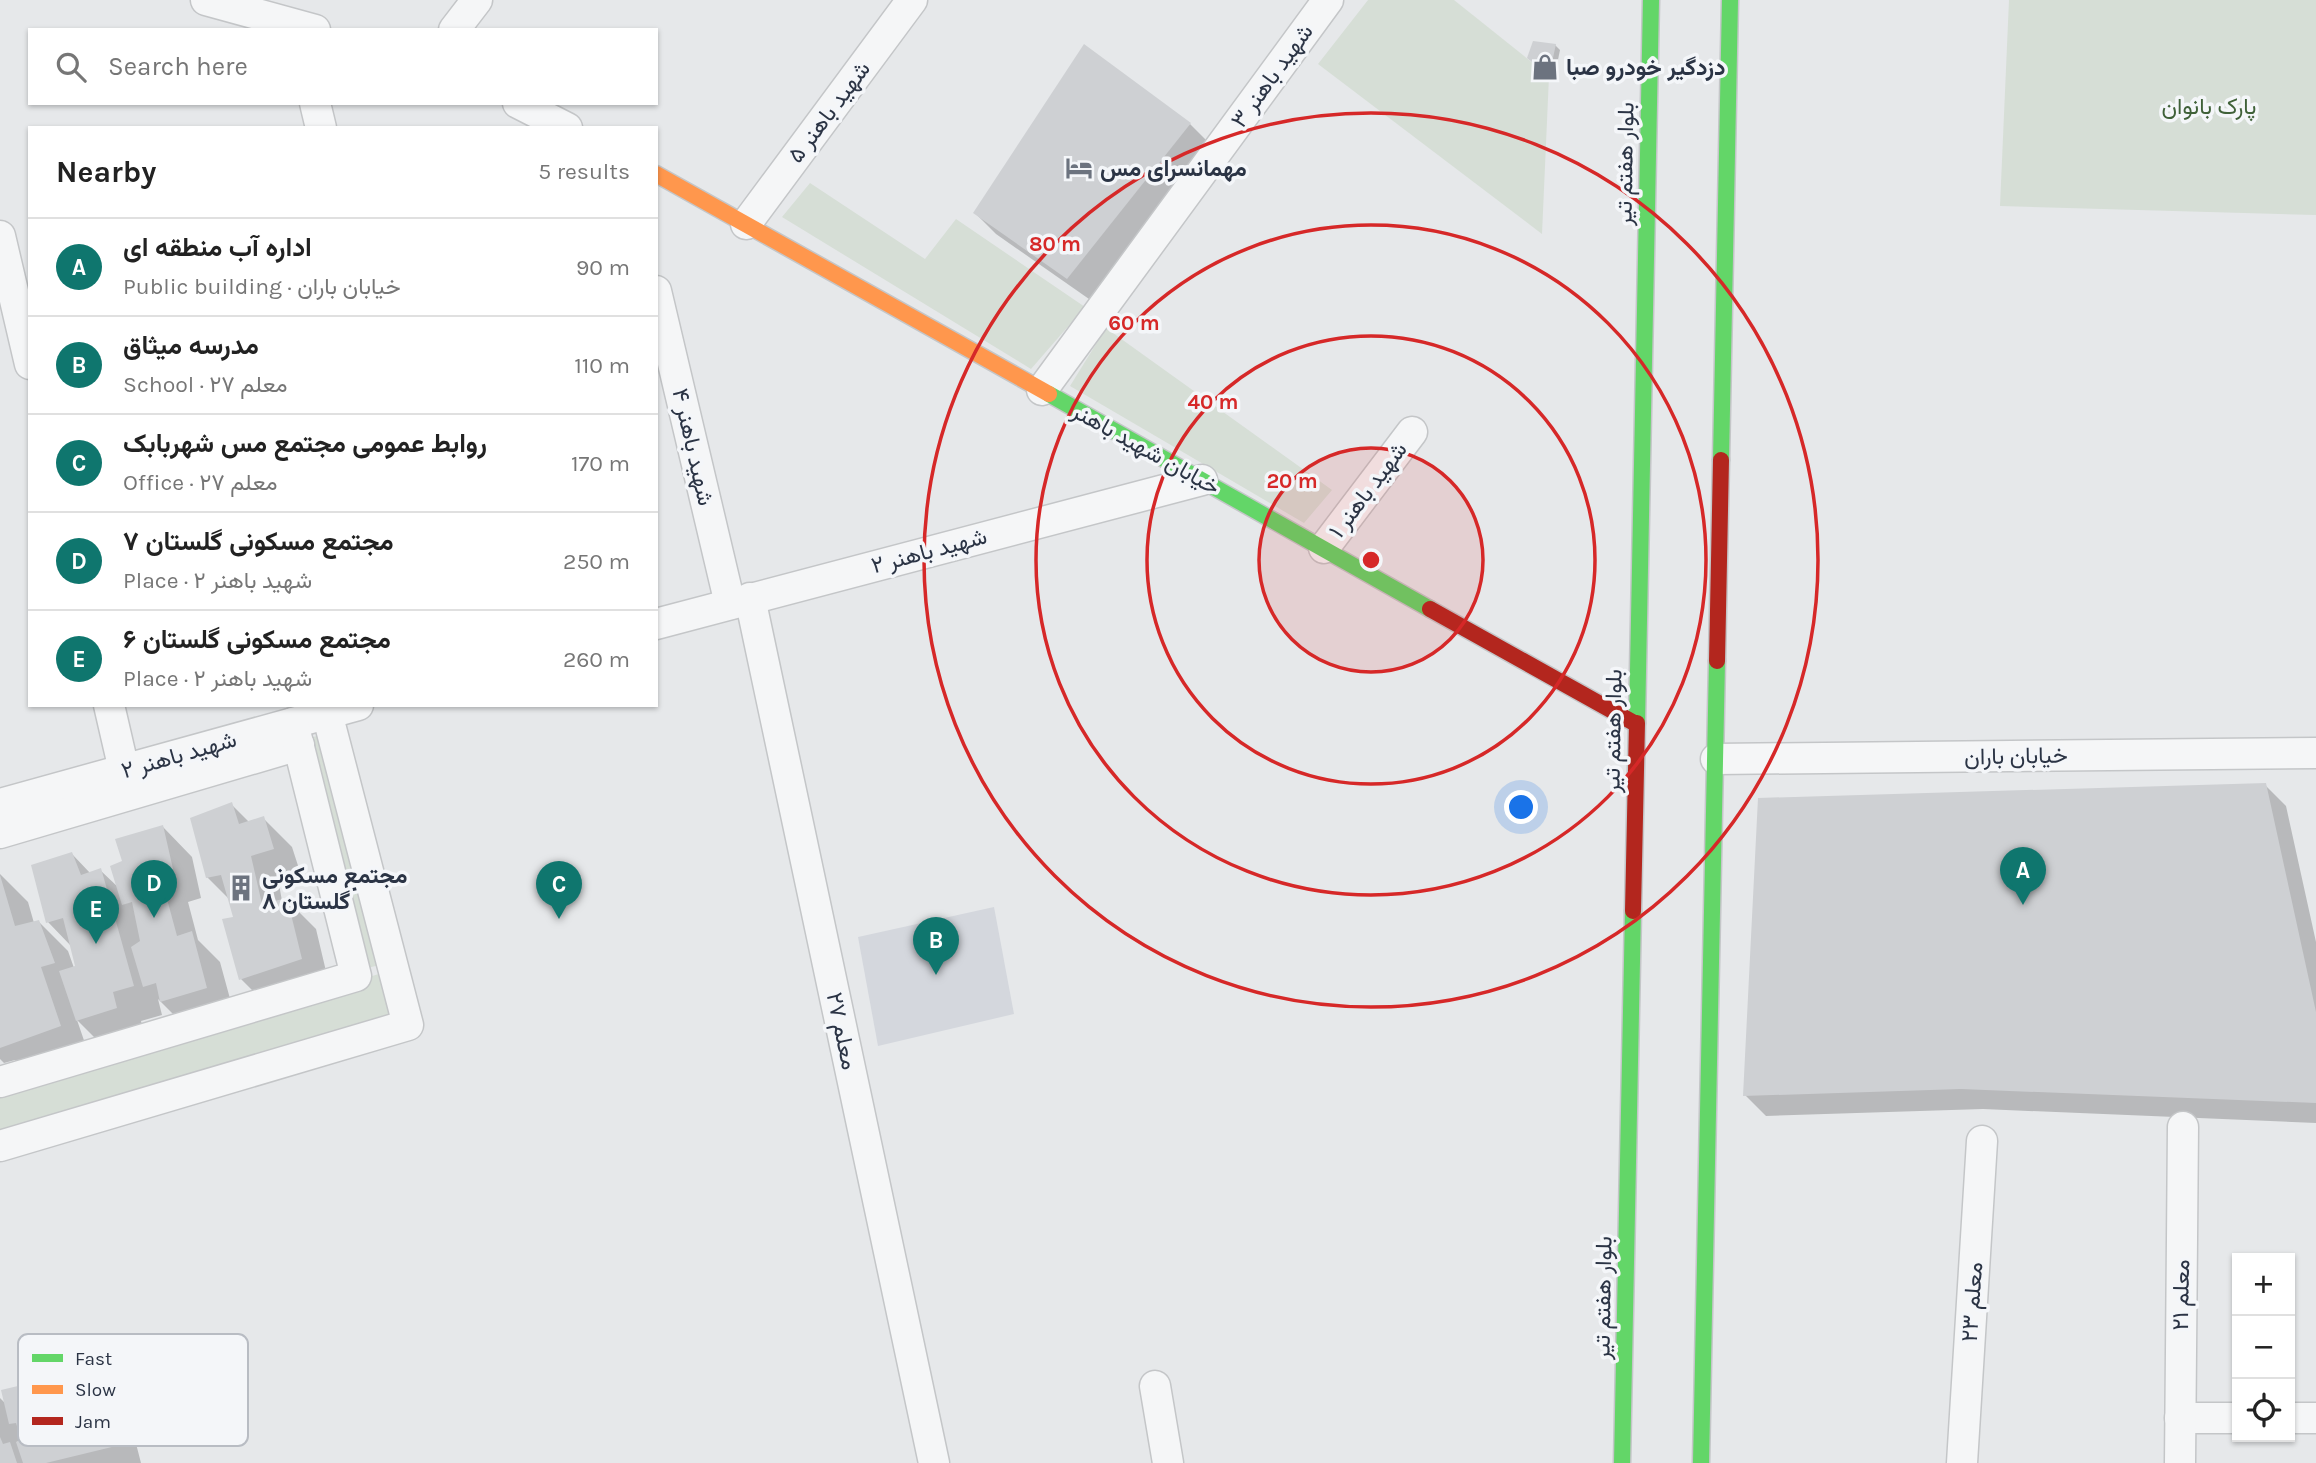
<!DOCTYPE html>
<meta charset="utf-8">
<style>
:root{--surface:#fff;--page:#f2f2f2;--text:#222;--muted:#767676;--line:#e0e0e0;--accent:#0f766e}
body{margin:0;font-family:Karla,Vazirmatn,sans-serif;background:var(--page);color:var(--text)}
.controls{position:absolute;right:21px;bottom:21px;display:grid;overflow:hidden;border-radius:0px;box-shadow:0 2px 5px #0004}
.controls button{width:63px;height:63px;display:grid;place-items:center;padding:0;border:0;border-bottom:2px solid var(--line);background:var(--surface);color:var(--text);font:35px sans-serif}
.you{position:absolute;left:1522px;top:808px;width:24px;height:24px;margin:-18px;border:5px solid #fff;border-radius:50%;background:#1a73e8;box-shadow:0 0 0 10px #1a73e833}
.badge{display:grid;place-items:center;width:46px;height:46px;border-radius:50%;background:var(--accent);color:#fff;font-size:23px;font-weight:700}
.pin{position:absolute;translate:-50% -58px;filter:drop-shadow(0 2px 4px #0008)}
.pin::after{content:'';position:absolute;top:37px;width:24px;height:21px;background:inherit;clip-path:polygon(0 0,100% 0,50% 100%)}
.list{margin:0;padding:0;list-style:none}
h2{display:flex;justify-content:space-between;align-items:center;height:91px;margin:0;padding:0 28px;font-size:30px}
h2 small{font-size:23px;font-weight:400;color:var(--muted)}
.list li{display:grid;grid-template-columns:46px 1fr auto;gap:21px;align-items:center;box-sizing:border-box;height:98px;padding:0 28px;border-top:2px solid var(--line)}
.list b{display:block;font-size:26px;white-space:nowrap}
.list p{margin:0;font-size:23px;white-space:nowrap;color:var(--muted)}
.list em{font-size:23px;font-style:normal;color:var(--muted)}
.icon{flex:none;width:38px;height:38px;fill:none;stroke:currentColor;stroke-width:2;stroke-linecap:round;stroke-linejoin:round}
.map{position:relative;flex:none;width:2316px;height:1463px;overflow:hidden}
.search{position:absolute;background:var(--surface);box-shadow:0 2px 5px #0004;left:28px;top:28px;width:630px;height:77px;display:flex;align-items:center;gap:18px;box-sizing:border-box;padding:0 24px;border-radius:0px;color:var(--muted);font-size:26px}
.panel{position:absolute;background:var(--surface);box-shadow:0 2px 5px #0004;left:28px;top:126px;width:630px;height:581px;border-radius:0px}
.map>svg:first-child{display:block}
.built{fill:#d4d7dd}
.green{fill:#d6ded6}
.shadow{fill:#0003}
.building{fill:#ced0d3}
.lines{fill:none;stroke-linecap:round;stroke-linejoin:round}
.street-casing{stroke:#c4c6c8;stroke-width:33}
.fast-casing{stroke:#c4c6c8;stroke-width:19}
.slow-casing{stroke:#c4c6c8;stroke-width:19}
.jam-casing{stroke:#c4c6c8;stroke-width:19}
.street{stroke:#f5f6f7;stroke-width:30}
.fast{stroke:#63d668;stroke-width:16}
.slow{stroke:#ff974d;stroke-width:16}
.jam{stroke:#b3261e;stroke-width:16}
.ring{fill:none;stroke:#d62828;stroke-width:3.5}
.labels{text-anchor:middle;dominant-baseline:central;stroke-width:7;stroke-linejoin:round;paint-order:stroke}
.poi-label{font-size:23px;font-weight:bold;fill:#2b3445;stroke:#f4f6f9;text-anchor:start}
.street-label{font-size:23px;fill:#2b3445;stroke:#f4f6f9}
.park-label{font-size:23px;fill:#3f6138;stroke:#f4f6f9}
.key{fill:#f4f6f9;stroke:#b8bcc3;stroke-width:2}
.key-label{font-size:19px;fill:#2b3445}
.centre{fill:#d62828;stroke:#f4f6f9;stroke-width:3.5}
.ring-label{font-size:21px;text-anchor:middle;font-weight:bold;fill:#d62828;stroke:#f4f6f9;stroke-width:7;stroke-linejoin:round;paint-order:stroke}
</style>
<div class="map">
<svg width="2316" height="1463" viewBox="0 0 2316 1463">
<rect width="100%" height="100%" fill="#e6e8ea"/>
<!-- built -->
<polygon class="built" points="994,907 1014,1014 878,1046 858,937"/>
<!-- green -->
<g class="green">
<polygon points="1368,0 1454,0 1549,76 1542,234 1318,64"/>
<polygon points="2009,0 2316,0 2316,215 2000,206"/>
<polygon points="810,183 925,259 956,219 1085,307 1031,369 782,217"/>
<polygon points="1106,328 1332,490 1304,523 1070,386"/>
<polygon points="327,733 387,963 360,970 303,740"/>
<polygon points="389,971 402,1023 0,1141 0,1087"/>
</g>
<!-- shadow -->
<g class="shadow">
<polygon points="1555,45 1560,50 1554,79 1534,63"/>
<polygon points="1190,124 1211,145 1089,299 996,234 975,213"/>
<polygon points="2265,785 2286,806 2316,942 2316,1123 1983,1109 1766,1116 1745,1095"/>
<polygon points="231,804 250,823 263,818 292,847 302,878 279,884 282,901 286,899 316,929 330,988 270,1008 241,979 235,918 230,900 207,877"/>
<polygon points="163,827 192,857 201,898 188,902 198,940 220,962 235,1017 174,1015 158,999 162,1015 141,1021 145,1037 107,1050 77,1020 89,1055 31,1076 15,1060 4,1063 0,1059 0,874 28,902 34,923 39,922 68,951 74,968 77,967 72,947 48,922 72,854 90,873 100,870 119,888 124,862"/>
<polygon points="95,1368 124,1397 141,1463 0,1463 0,1398 6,1404 55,1372 60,1377"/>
</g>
<!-- building -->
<g class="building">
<polygon points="1533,41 1556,44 1549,76 1527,58"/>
<polygon points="1084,44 1191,123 1067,279 973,213"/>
<polygon points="2266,783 2316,1012 2316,1103 1961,1089 1743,1096 1758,798"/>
<polygon points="232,802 239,824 264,816 274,849 251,856 262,904 287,898 302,959 239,980 222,919 233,917 221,875 206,878 190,818"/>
<polygon points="163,825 173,869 160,873 177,936 192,931 207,988 160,1002 156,983 143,987 131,947 140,941 132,902 122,905 110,866 122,861 115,839"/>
<polygon points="72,852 81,875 101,868 134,986 113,992 117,1008 76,1021 59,971 75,966 63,918 46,923 31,865"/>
<polygon points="0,875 15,926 39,920 55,963 41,967 61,1026 0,1048"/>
<polygon points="95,1366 116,1446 46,1463 23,1463 16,1442 21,1439 16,1423 9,1424 1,1390 39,1381 37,1376 56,1370 57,1376"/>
<polygon points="0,1437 3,1444 10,1442 17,1463 0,1463"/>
</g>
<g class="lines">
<!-- street casing -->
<g class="street-casing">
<g id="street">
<polyline points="206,0 315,30"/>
<polyline points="454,30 477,0"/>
<polyline points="315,103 321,128"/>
<polyline points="518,103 567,128"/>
<polyline points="746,224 912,0"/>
<polyline points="0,236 30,364"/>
<polyline points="656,291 730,604"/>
<polyline points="1042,390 1328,0"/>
<polyline points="1324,548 1412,432"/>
<polyline points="750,598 934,1463"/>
<polyline points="656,624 1202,480"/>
<polyline points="109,705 124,770"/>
<polyline points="1716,759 2316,753"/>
<polyline points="0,804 358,705"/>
<polyline points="0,833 299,745"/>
<polyline points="0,1082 356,976 293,723"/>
<polyline points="0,1146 408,1025 327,713"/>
<polyline points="1155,1386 1168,1463"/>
<polyline points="2180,1418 2237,1418"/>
<polyline points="2290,1418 2316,1418"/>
<polyline points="1962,1463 1982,1141"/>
<polyline points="2180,1463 2183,1127"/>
</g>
</g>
<!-- fast casing -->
<g class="fast-casing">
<g id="fast">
<polyline points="1049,394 1430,609"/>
<polyline points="1721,460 1730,0"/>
<polyline points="1637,723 1651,0"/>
<polyline points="1622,1463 1633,911"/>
<polyline points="1701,1463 1717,661"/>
</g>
</g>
<!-- slow casing -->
<g class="slow-casing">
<polyline id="slow" points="656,174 1049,394"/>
</g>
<!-- jam casing -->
<g class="jam-casing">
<g id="jam">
<polyline points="1430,609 1636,724"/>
<polyline points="1717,661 1721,460"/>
<polyline points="1633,911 1637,723"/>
</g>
</g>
<!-- street -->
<use href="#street" class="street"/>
<!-- fast -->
<use href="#fast" class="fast"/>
<!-- slow -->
<use href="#slow" class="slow"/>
<!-- jam -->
<use href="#jam" class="jam"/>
</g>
<!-- distance rings -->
<circle cx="1371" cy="560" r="112" fill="#d62828" fill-opacity=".12"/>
<g class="ring">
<circle cx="1371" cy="560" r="112"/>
<circle cx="1371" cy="560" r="224"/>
<circle cx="1371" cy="560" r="335"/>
<circle cx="1371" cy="560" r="447"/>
</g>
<!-- icons -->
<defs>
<g id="shop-bare" transform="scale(2.1)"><path d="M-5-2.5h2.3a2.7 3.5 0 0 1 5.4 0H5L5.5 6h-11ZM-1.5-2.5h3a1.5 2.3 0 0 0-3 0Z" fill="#6c737f" stroke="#f4f6f9" stroke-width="2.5" paint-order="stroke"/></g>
<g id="hotel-bare" transform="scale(2.1)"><path d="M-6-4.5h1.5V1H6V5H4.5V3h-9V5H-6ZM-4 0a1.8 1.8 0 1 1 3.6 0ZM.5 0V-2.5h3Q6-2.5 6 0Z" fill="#6c737f" stroke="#f4f6f9" stroke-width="2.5" paint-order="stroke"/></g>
<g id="building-bare" transform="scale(2.1)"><path d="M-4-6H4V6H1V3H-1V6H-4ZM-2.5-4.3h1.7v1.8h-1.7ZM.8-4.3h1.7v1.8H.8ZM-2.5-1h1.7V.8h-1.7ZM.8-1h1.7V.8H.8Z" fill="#6c737f" stroke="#f4f6f9" stroke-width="2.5" paint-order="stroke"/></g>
</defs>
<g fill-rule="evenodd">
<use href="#shop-bare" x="1545" y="67"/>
<use href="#hotel-bare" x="1079" y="168"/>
<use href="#building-bare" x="241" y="888"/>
</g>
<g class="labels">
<!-- poi labels -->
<g class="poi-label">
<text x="1566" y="67">دزدگیر خودرو صبا</text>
<text x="1100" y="168">مهمانسرای مس</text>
<text x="262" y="875">مجتمع مسکونی<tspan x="262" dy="26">گلستان ۸</tspan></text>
</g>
<!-- street labels -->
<g class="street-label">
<text transform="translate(1272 76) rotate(-54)">شهید باهنر ۳</text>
<text transform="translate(829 112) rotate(-53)">شهید باهنر ۵</text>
<text transform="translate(1625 164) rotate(-89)">بلوار هفتم تیر</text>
<text transform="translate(693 447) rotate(77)">شهید باهنر ۴</text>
<text transform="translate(1146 449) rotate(29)">خیابان شهید باهنر</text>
<text transform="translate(1368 490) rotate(-53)">شهید باهنر ۱</text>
<text transform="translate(929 551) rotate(-15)">شهید باهنر ۲</text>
<text transform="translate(1613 731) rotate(-89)">بلوار هفتم تیر</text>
<text transform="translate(179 755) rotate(-16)">شهید باهنر ۲</text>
<text transform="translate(2016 756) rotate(-1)">خیابان باران</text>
<text transform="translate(842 1031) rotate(78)">معلم ۲۷</text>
<text transform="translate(2181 1295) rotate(-89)">معلم ۲۱</text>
<text transform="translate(1603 1298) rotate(-89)">بلوار هفتم تیر</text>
<text transform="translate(1972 1302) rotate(-86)">معلم ۲۳</text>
</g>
<!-- park labels -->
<g class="park-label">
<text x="2209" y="106">پارک بانوان</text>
</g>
</g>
<!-- legend -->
<rect x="18" y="1334" width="230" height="112" rx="10" class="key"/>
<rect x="32" y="1354" width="31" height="8" fill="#63d668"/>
<rect x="32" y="1385" width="31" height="9" fill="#ff974d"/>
<rect x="32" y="1417" width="31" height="8" fill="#b3261e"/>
<g class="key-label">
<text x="75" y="1365">Fast</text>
<text x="75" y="1396">Slow</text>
<text x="75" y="1428">Jam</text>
</g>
<circle cx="1371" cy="560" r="10" class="centre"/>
<g class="ring-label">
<text x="1055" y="251">80 m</text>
<text x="1134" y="330">60 m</text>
<text x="1213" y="409">40 m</text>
<text x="1292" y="488">20 m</text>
</g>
</svg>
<div class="controls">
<button>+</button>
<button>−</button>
<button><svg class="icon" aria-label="locate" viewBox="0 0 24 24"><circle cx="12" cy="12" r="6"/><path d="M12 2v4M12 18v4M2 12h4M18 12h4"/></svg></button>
</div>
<div class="you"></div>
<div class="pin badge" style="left:2023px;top:905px">A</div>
<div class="pin badge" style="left:936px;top:975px">B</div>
<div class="pin badge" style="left:559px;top:919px">C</div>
<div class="pin badge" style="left:154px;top:918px">D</div>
<div class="pin badge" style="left:96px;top:944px">E</div>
<div class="search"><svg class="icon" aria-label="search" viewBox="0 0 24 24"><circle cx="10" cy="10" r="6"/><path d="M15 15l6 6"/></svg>Search here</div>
<section class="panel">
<h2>Nearby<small>5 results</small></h2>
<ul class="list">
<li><span class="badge">A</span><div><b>اداره آب منطقه ای</b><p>Public building · خیابان باران</p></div><em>90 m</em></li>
<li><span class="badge">B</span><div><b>مدرسه میثاق</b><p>School · معلم ۲۷</p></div><em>110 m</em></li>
<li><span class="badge">C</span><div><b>روابط عمومی مجتمع مس شهربابک</b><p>Office · معلم ۲۷</p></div><em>170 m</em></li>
<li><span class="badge">D</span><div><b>مجتمع مسکونی گلستان ۷</b><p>Place · شهید باهنر ۲</p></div><em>250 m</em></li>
<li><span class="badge">E</span><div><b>مجتمع مسکونی گلستان ۶</b><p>Place · شهید باهنر ۲</p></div><em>260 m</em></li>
</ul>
</section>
</div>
